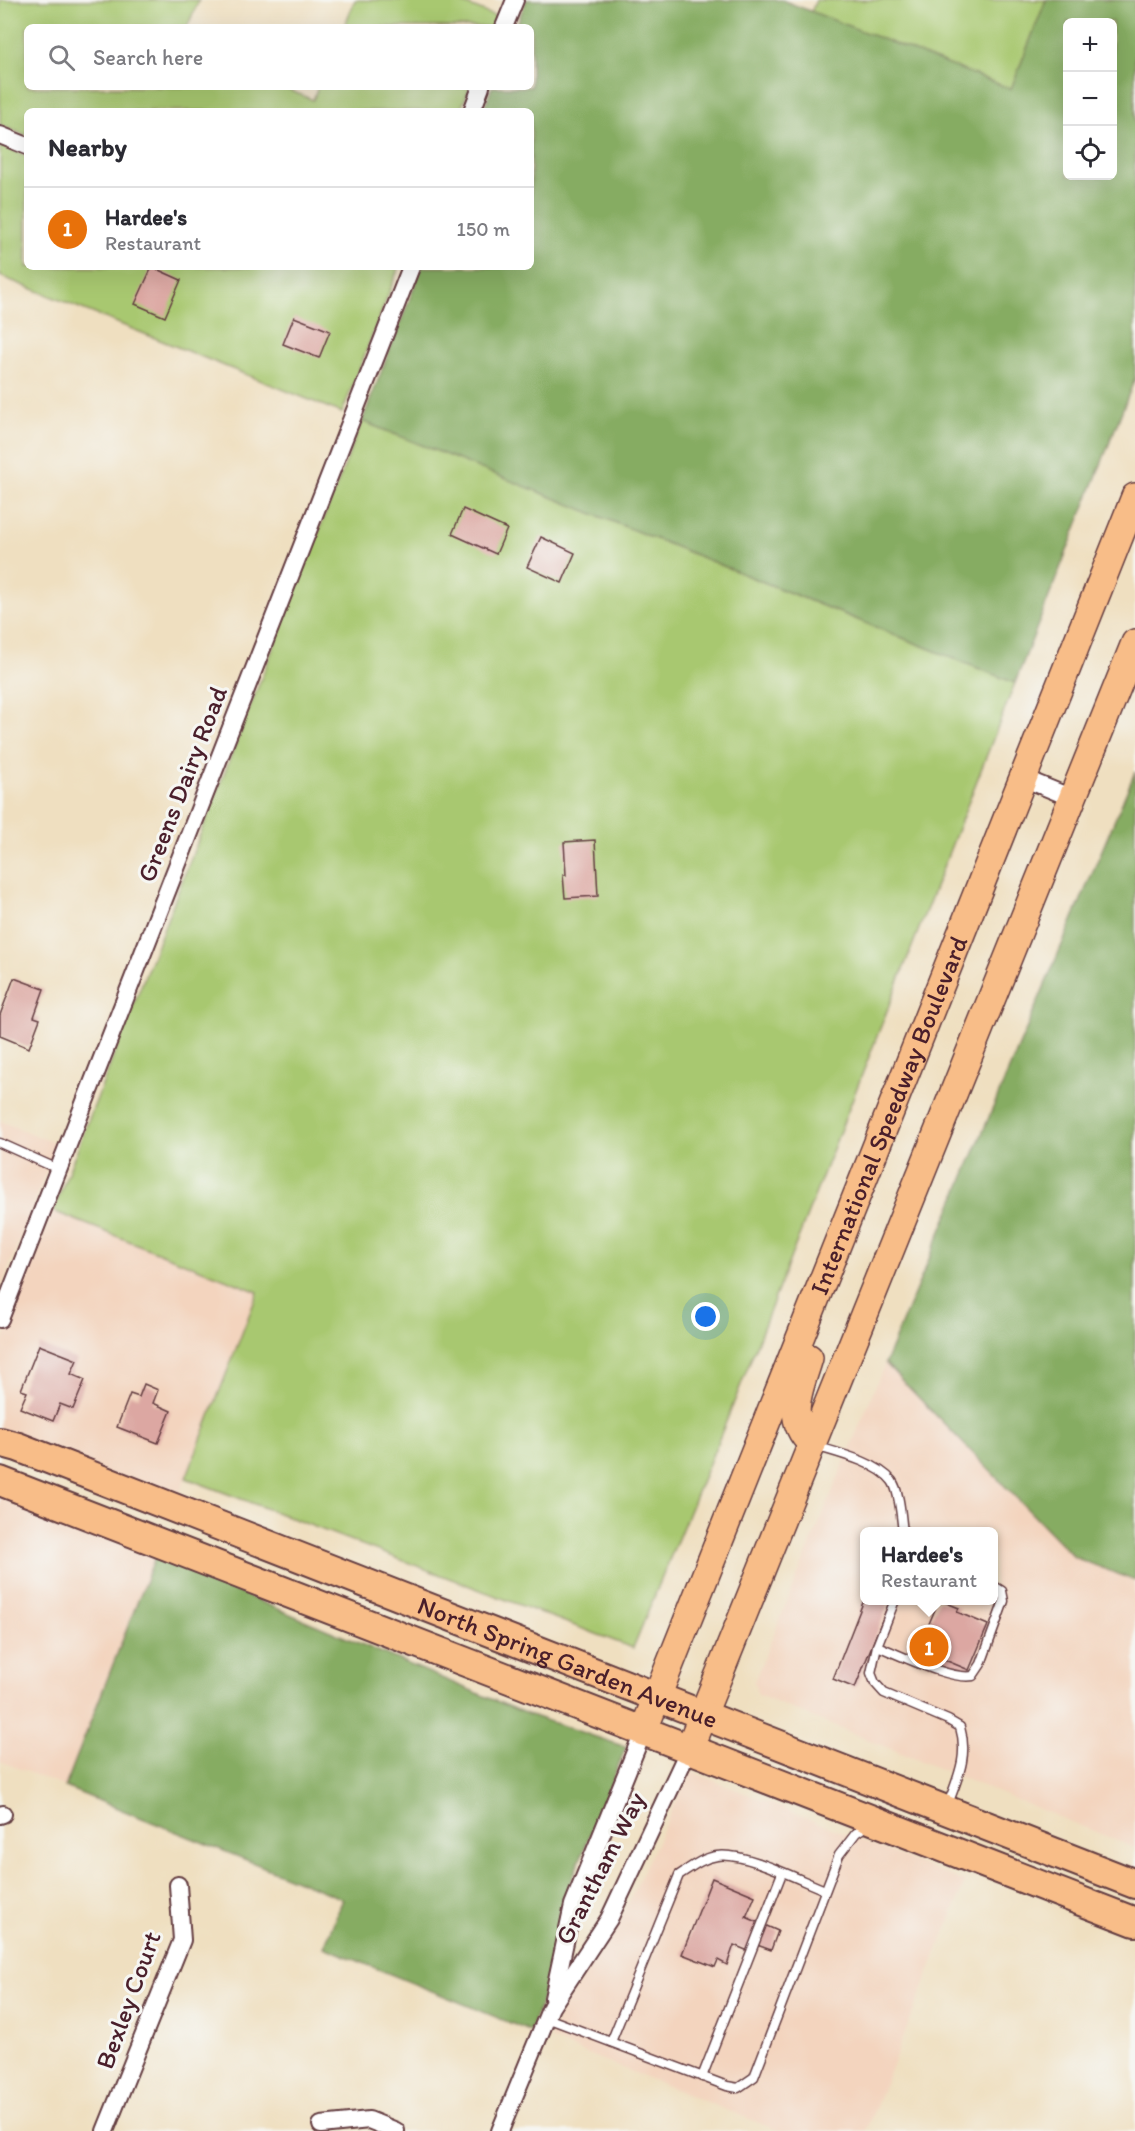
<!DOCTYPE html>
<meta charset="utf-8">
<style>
:root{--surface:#fff;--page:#f7f7f7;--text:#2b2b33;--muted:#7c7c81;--line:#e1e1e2;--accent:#c8321e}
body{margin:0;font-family:Itim,sans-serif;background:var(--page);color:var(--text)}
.controls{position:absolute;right:18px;top:18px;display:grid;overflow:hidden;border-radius:9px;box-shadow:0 6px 24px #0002}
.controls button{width:54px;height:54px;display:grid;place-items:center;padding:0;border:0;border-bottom:2px solid var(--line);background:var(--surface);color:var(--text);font:30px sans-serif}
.you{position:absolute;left:706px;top:1317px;width:21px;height:21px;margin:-15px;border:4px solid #fff;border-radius:50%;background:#1a73e8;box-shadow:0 0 0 9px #1a73e833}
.badge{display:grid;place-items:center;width:39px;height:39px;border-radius:50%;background:var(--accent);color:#fff;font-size:20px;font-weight:700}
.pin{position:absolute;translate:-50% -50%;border:3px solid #fff;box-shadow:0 2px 6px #0006}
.popup{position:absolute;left:860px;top:1527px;width:138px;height:78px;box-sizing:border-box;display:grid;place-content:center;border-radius:9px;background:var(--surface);filter:drop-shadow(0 2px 4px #0005);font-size:20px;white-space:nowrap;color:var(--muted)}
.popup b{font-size:22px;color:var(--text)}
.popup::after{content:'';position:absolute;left:50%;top:100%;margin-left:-12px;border:12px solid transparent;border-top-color:var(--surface)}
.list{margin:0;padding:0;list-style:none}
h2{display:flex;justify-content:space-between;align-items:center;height:78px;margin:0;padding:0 24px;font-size:26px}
h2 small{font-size:20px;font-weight:400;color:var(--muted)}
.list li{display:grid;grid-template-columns:39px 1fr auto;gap:18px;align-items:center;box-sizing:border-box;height:84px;padding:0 24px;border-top:2px solid var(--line)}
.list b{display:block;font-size:22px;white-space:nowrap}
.list p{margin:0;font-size:20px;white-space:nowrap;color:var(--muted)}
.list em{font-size:20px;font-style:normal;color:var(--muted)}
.icon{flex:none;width:33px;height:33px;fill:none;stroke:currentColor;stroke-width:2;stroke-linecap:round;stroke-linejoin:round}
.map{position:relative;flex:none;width:1135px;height:2131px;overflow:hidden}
.search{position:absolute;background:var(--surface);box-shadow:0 6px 24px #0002;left:24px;top:24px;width:510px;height:66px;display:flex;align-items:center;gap:15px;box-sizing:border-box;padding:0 21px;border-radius:9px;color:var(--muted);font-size:22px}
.panel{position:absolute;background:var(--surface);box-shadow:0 6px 24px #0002;left:24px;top:108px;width:510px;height:162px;border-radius:9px}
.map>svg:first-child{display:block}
.built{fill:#f3d4be;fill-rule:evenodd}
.green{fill:#a8c86f;stroke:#79744d;stroke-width:1.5}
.forest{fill:#86ac62;stroke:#686646;stroke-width:1.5;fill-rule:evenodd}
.building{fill:#dca7a2}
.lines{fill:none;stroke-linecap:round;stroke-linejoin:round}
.service-casing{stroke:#633c41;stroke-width:11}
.minor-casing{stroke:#633c41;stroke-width:20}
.primary-casing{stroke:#633c41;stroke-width:30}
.trunk-casing{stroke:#633c41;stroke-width:32}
.service{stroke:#fff;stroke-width:8}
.minor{stroke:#fff;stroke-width:16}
.primary{stroke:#f8bd88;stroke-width:27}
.trunk{stroke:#f8bd88;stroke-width:28}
.labels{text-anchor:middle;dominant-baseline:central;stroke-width:6;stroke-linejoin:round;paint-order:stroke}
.street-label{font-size:26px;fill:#4a1f2b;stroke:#f6f6f2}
</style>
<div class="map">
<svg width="1135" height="2131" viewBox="0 0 1135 2131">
<rect width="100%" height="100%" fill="#f6f6f2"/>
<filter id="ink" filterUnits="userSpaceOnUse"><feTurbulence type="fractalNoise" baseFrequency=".0167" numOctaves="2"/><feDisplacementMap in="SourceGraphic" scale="12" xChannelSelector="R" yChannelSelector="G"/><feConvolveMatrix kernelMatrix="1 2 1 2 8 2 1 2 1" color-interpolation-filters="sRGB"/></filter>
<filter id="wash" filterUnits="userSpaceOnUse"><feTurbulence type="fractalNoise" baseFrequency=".008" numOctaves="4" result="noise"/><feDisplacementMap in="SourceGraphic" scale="24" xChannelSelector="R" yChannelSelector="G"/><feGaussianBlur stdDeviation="1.35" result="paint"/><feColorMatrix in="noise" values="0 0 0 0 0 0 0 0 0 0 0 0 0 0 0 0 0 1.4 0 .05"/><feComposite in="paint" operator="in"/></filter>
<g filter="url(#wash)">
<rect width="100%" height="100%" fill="#efdfc0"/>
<!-- built -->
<g class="built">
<polygon points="0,1121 57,1144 0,1290"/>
<polygon points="53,1211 258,1292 177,1500 0,1433 0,1348"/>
<path d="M885,1363L1074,1557L1135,1581V1848L758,1695L754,1682ZM864,1532H994V1600H864Z"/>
<polygon points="0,1491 157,1552 65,1787 0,1761"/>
<polygon points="690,1771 965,1882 866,2131 779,2131 550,2039 561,2011 619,1923"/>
</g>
<!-- green -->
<g class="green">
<polygon points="0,0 199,0 187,27 27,27 27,87 282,87 313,100 318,87 470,87 460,111 27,111 27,136 0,125"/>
<polygon points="355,0 455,0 497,17 493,27 344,27"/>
<polygon points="816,0 1046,0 1011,89 811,12"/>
<polygon points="0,145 27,156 27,267 399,267 342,413 0,276"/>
<polygon points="362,421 1015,683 733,1405 633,1648 186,1478 258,1292 53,1211"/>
</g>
<!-- forest -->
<g class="forest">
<path d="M526,0H782L1011,89L1046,0H1135V378L1015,683L362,421L422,267H531V111H483L492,87H531V27H516ZM1068,22H1112V176H1068Z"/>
<polygon points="1135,772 1135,1581 1074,1557 885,1363"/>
<polygon points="155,1557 527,1714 626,1747 563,1901 541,2003 530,2031 324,1947 343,1899 65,1787"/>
</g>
<g id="blocks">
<!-- building -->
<g class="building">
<polygon points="152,267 181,280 165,317 135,304"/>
<polygon points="294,317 330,331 319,358 283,344"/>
<polygon points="463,509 507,529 496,554 452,534"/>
<polygon points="541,537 575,553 562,583 527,567"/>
<polygon points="595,840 598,896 565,898 563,875 566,875 564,842"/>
<polygon points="14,978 44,989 34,1017 40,1019 29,1048 0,1036 0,1015"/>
<polygon points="39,1345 77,1360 71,1374 85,1380 73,1409 60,1404 53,1421 20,1408 27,1392 21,1390"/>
<polygon points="144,1384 158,1390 153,1403 171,1411 158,1443 117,1427 130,1394 139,1397"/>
<polygon points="864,1600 890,1600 855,1688 833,1679"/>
<polygon points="939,1600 959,1608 957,1612 988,1625 969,1670 916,1648 920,1637 923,1638"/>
<polygon points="712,1878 755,1896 746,1917 778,1931 771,1950 757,1945 753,1953 734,1945 727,1965 718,1960 715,1967 682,1954"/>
</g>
</g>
</g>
<g filter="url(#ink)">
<use href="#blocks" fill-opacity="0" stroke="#633c41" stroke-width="1.5"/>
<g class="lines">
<!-- service casing -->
<g class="service-casing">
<g id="service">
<polyline points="0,1143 58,1169"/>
<path d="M815,1446C838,1453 877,1462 892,1481C900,1492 901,1518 903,1532"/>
<path d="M895,1600L877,1646L871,1673L875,1683L884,1693L948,1720L960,1727C969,1757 957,1779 947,1807"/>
<path d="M877,1646C901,1655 949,1680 973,1676L981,1664L1004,1601L1002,1591L994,1586"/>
<polyline points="547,2018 727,2086 738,2088 754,2077 839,1855 856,1833 868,1825"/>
<path d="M611,2042L679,1875C690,1868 702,1858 717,1856C745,1852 797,1879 825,1890"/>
<polyline points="702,2077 782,1873"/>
</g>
</g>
<!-- minor casing -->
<g class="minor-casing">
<g id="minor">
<polyline points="504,27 515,0"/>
<polyline points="472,111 481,87"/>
<polyline points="0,135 27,146"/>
<polyline points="1023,778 1072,798"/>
<polyline points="0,1319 411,267"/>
<polyline points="0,1815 3,1814"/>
<polyline points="553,1998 573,1905 643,1732"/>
<polyline points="321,2125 369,2120 396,2131"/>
<polyline points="105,2131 182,1940 178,1885"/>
<polyline points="500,2131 551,2007 609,1919 689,1749"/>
</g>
</g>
<!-- primary casing -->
<g class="primary-casing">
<g id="primary">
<path d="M809,1358C800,1389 784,1418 812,1444"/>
<path id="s1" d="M643,1732L1135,497"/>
<polyline points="689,1749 1135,643"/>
</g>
</g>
<!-- trunk casing -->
<g class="trunk-casing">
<g id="trunk">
<path id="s2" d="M0,1442L18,1447L1135,1884"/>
<polyline points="0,1481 1135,1922"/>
</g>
</g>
<!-- service -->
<use href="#service" class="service"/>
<!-- minor -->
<use href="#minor" class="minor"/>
<!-- primary -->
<use href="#primary" class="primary"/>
<!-- trunk -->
<use href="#trunk" class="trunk"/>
</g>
</g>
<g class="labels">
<!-- street labels -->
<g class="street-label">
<text transform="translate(182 784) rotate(-69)">Greens Dairy Road</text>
<text stroke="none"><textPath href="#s1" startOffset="664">International Speedway Boulevard</textPath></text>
<text stroke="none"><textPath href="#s2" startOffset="609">North Spring Garden Avenue</textPath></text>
<text transform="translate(600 1868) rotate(-63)">Grantham Way</text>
<text transform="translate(128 2000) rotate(-70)">Bexley Court</text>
</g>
</g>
</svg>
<div class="controls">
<button>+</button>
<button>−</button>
<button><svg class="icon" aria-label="locate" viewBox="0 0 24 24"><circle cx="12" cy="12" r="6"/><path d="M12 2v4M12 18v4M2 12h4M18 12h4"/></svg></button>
</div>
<div class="you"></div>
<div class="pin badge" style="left:929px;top:1647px;background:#e8710a">1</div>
<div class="popup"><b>Hardee's</b>Restaurant</div>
<div class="search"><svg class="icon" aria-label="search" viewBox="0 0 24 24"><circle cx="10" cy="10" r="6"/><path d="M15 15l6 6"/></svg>Search here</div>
<section class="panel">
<h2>Nearby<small></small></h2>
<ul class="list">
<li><span class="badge" style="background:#e8710a">1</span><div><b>Hardee's</b><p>Restaurant</p></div><em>150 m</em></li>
</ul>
</section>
</div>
